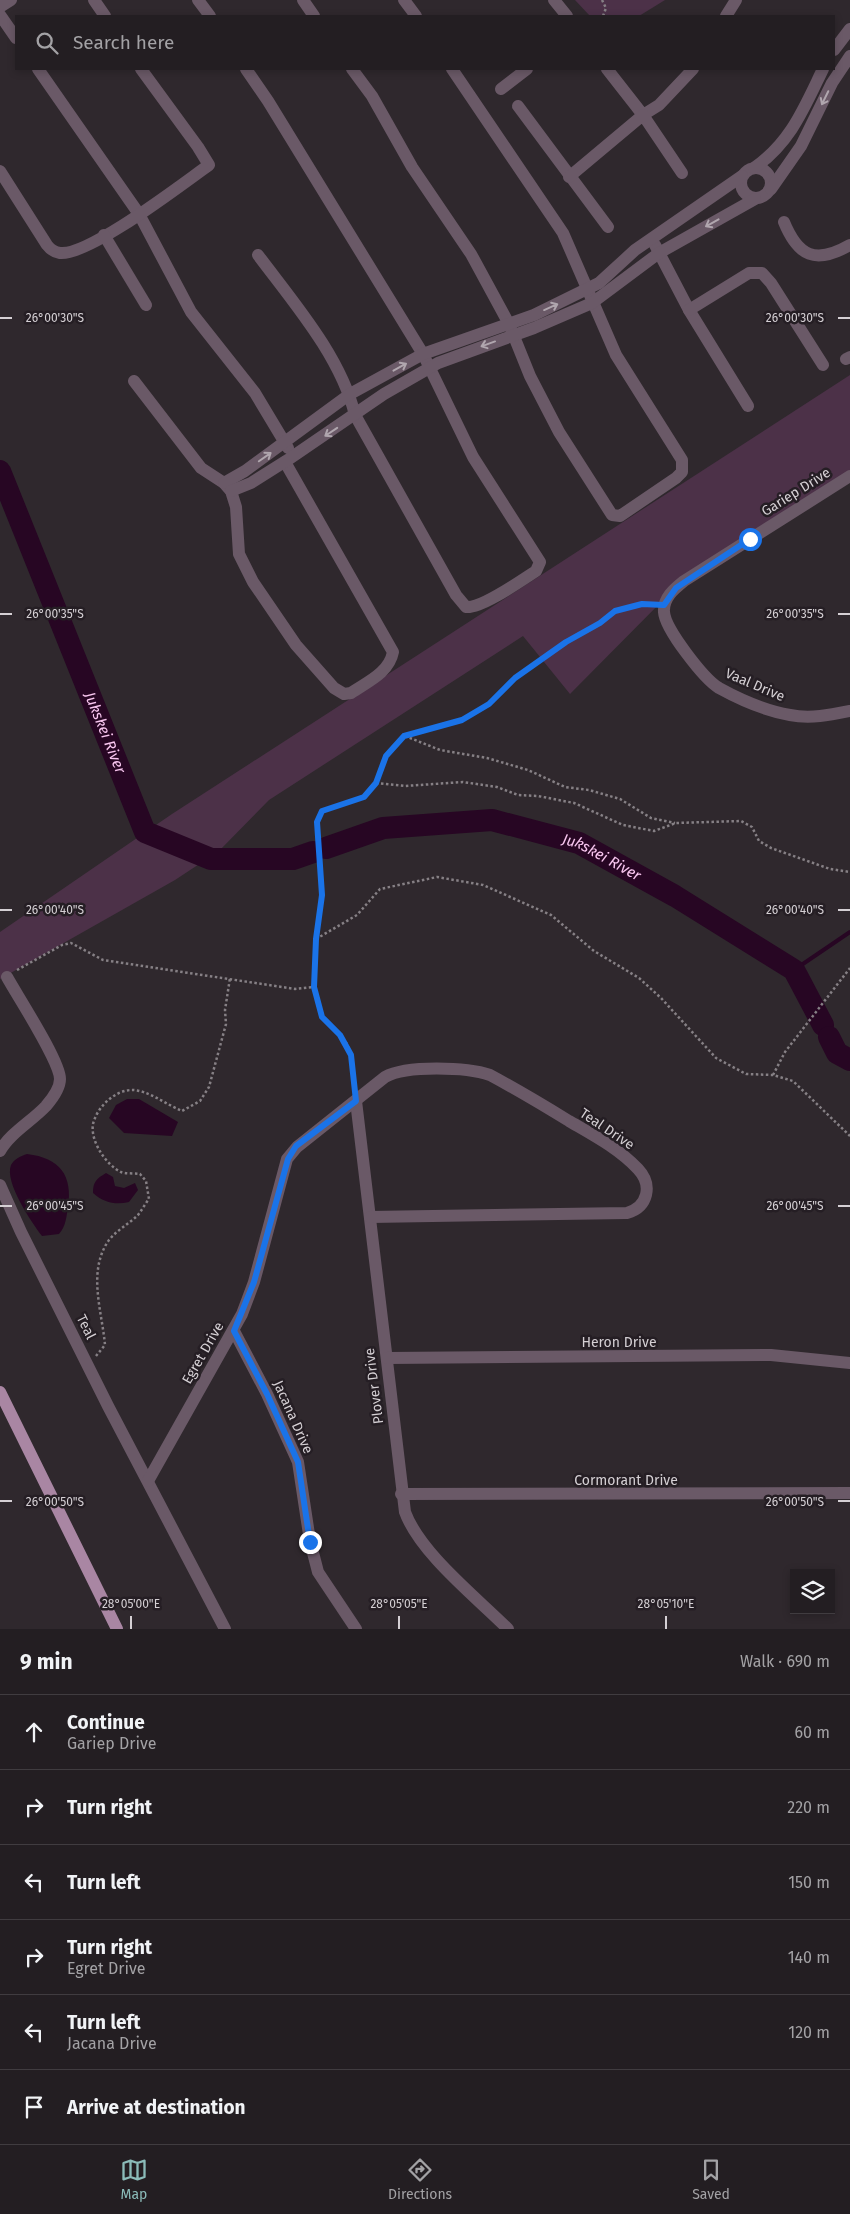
<!DOCTYPE html>
<meta charset="utf-8">
<style>
:root{--surface:#231e22;--page:#2f2b2f;--text:#f1f3f6;--muted:#a3a2a5;--line:#403c40;--accent:#8bbbb9}
body{margin:0;font-family:"Fira Sans",sans-serif;background:var(--page);color:var(--text)}
.controls{position:absolute;right:15px;bottom:15px;display:grid;overflow:hidden;border-radius:0px;box-shadow:0 2px 8px #0003}
.controls button{width:45px;height:45px;display:grid;place-items:center;padding:0;border:0;border-bottom:1px solid var(--line);background:var(--surface);color:var(--text);font:25px sans-serif}
.stop{position:absolute;width:15px;height:15px;margin:-11px;border:4px solid #1a73e8;border-radius:50%;background:#fff}
.stop.end{background:#1a73e8;border-color:#fff;box-shadow:0 1px 5px #0008}
.list{margin:0;padding:0;list-style:none}
h2{display:flex;justify-content:space-between;align-items:center;height:65px;margin:0;padding:0 20px;font-size:21px}
h2 small{font-size:16px;font-weight:400;color:var(--muted)}
.list li{display:grid;grid-template-columns:32px 1fr auto;gap:15px;align-items:center;box-sizing:border-box;height:75px;padding:0 20px;border-top:1px solid var(--line)}
.list b{display:block;font-size:19px;white-space:nowrap}
.list p{margin:0;font-size:16px;white-space:nowrap;color:var(--muted)}
.list em{font-size:16px;font-style:normal;color:var(--muted)}
.icon{flex:none;width:28px;height:28px;fill:none;stroke:currentColor;stroke-width:2;stroke-linecap:round;stroke-linejoin:round}
.map{position:relative;flex:none;width:850px;height:1629px;overflow:hidden}
.search{position:absolute;background:var(--surface);box-shadow:0 2px 8px #0003;left:15px;right:15px;top:15px;height:55px;display:flex;align-items:center;gap:12px;box-sizing:border-box;padding:0 18px;border-radius:0px;color:var(--muted);font-size:19px}
.sheet{height:515px;background:var(--surface)}
nav{display:flex;justify-content:space-around;align-items:center;box-sizing:border-box;height:70px;border-top:1px solid var(--line);background:var(--surface);font-size:14px;color:var(--muted)}
nav a{display:grid;justify-items:center;gap:2px}
nav .on{color:var(--accent)}
.map>svg:first-child{display:block}
.green{fill:#4c3148}
.water{fill:#270623}
.lines{fill:none;stroke-linecap:round;stroke-linejoin:round}
.stream{stroke:#270623;stroke-width:4}
.river{stroke:#270623;stroke-width:22}
.path{stroke:#868085;stroke-width:2.5;stroke-dasharray:2.5 2.5;stroke-linecap:butt}
.minor{stroke:#6a5967;stroke-width:12}
.major{stroke:#a986a3;stroke-width:12}
.oneway{stroke:#b0a6ae}
.route{stroke:#1a73e8;stroke-width:6}
.ticks{fill:none;stroke:#d5d0d4;stroke-width:2}
.labels{text-anchor:middle;dominant-baseline:central;stroke-width:5;stroke-linejoin:round;paint-order:stroke}
.street-label{font-size:14px;fill:#d5d0d4;stroke:#251e24}
.water-label{font-size:15px;font-style:italic;fill:#f9c6f0;stroke:#251e24}
.ticks-label{font-size:12px;text-anchor:middle;fill:#d5d0d4;stroke:#251e24;stroke-width:5;stroke-linejoin:round;paint-order:stroke}
</style>
<div class="map">
<svg width="850" height="1629" viewBox="0 0 850 1629">
<rect width="100%" height="100%" fill="#2f282d"/>
<!-- green -->
<g class="green">
<polygon points="575,0 665,0 639,16 590,16"/>
<polygon points="850,375 850,477 672,591 570,694 523,636 269,800 219,851 175,880 0,979 0,932 172,814"/>
</g>
<!-- water -->
<g class="water">
<polygon points="127,1099 139,1099 178,1122 172,1136 124,1133 109,1118 116,1105"/>
<path d="M27,1154C60,1158 73,1175 68,1208C66,1218 66,1226 59,1234L42,1236C32,1223 4,1182 11,1165C14,1159 21,1156 27,1154Z"/>
<path d="M106,1173L113,1177L115,1186L124,1188L135,1183L138,1190L129,1202C116,1205 104,1203 93,1193C93,1182 96,1179 106,1173Z"/>
</g>
<g class="lines">
<!-- stream -->
<polyline class="stream" points="794,970 850,932"/>
<!-- river -->
<g class="river">
<path id="s1" d="M0,471L145,832L211,859H293L313,852"/>
<path id="s2" d="M326,848L383,828L492,820L579,843L675,896L794,970L823,1025"/>
<polyline points="829,1037 837,1053 850,1060"/>
</g>
<!-- path -->
<g class="path">
<polyline points="602,0 606,8 603,16"/>
<polyline points="405,736 440,750 487,758 528,770 565,787 589,790 620,799 651,818 675,823"/>
<polyline points="376,783 405,786 463,782 497,787 518,795 538,796 574,803 623,825 654,831 676,823 741,821 752,827 759,841 771,848 830,869 850,872"/>
<polyline points="316,939 357,915 380,889 437,877 483,885 551,915 594,951 639,978 661,998 716,1058 746,1074 773,1075 793,1081 850,1136"/>
<polyline points="17,970 62,945 71,943 103,960 295,989 314,987 323,1017 347,1044 351,1055 355,1084"/>
<polyline points="314,987 316,939 323,895 317,822 322,811 364,797 376,783 386,757 404,735 462,719 489,704 515,678 566,642 600,623 615,611 642,604 652,605"/>
<polyline points="773,1075 785,1052 850,968"/>
<path d="M96,1356L105,1345C102,1311 87,1271 109,1240C117,1230 129,1224 138,1215C142,1210 145,1204 149,1199L146,1181L140,1174C134,1173 126,1174 121,1172C106,1165 90,1141 93,1124C97,1107 115,1090 132,1090C148,1090 167,1105 182,1111L200,1101L209,1087L226,1024L225,1010L230,978"/>
</g>
<!-- minor -->
<g class="minor">
<polyline points="94,0 105,16"/>
<polyline points="198,0 210,16"/>
<polyline points="303,0 314,16"/>
<polyline points="404,0 416,16"/>
<polyline points="554,0 567,16"/>
<polyline points="0,7 11,0"/>
<polyline points="0,15 16,38"/>
<polyline points="726,16 736,0"/>
<polyline points="834,50 850,29"/>
<polyline points="38,69 139,214 191,312 255,393 288,448"/>
<path d="M246,69L268,101L423,354L473,457L540,562L536,571C522,580 481,609 466,607L456,595L355,415C341,357 294,303 258,255"/>
<polyline points="352,69 372,96 412,167 471,254 509,324 530,376 559,432 612,515 620,516 676,478 682,472 682,460 616,355 563,233 452,69"/>
<polyline points="607,69 643,115 659,105 693,69"/>
<polyline points="501,89 527,69"/>
<polyline points="518,106 608,227"/>
<circle cx="756" cy="183" r="15"/>
<path d="M754,168C791,142 804,108 823,69"/>
<path d="M0,171L47,245C50,249 54,252 60,253C89,256 182,184 209,165L198,147L141,69"/>
<polyline points="569,177 643,115 682,173"/>
<polyline points="771,189 801,146 832,83 850,56"/>
<path d="M784,222C798,256 815,265 850,245"/>
<polyline points="104,235 146,305"/>
<polyline points="655,245 689,310 748,406"/>
<polyline points="689,310 749,273 762,273 771,283 823,365"/>
<polyline points="846,359 850,357"/>
<path d="M134,381L201,468L224,483L231,491L236,507L239,554L253,582L296,645L334,688L344,694L351,693C367,682 389,673 393,652L285,462"/>
<path d="M850,476L684,581C674,589 663,598 664,612C665,629 704,679 719,688C739,699 767,711 790,715C810,719 830,715 850,711"/>
<polyline points="224,483 245,471 350,394 423,354 534,315 599,283 635,250 742,176"/>
<polyline points="231,491 251,483 289,459 384,394 438,363 534,328 592,303 659,253 755,199"/>
<path d="M356,1101L405,1512C420,1553 476,1597 508,1629"/>
<path d="M0,1151C10,1133 32,1121 46,1106C52,1099 60,1088 60,1079C60,1061 18,997 7,977"/>
<polyline points="0,1185 21,1232 108,1406 225,1629"/>
<polyline points="234,1331 267,1394 298,1462 310,1541 318,1572 356,1629"/>
<polyline points="387,1358 771,1355 850,1363"/>
<path d="M148,1481L242,1314L254,1282L287,1159L297,1147L385,1077C406,1065 467,1067 490,1075C516,1089 543,1105 569,1121C593,1135 618,1148 638,1169C653,1185 648,1207 627,1213L370,1217"/>
<polyline points="401,1494 850,1493"/>
</g>
<!-- major -->
<polyline class="major" points="0,1392 117,1629"/>
</g>
<!-- one-way arrows -->
<defs><path id="oneway-shaft" d="M-6 0H5M1.5-3L5.5 0L1.5 3" fill="none" stroke-width="1.6" stroke-linecap="round" stroke-linejoin="round" transform="scale(1.25)"/></defs>
<g class="oneway">
<use href="#oneway-shaft" transform="translate(825 98) rotate(116)"/>
<use href="#oneway-shaft" transform="translate(712 223) rotate(151)"/>
<use href="#oneway-shaft" transform="translate(551 307) rotate(-24)"/>
<use href="#oneway-shaft" transform="translate(488 344) rotate(160)"/>
<use href="#oneway-shaft" transform="translate(400 367) rotate(-29)"/>
<use href="#oneway-shaft" transform="translate(331 432) rotate(146)"/>
<use href="#oneway-shaft" transform="translate(265 457) rotate(-35)"/>
</g>
<g class="lines">
<!-- route -->
<polyline class="route" points="310,1542 298,1462 267,1394 234,1331 254,1282 288,1159 296,1146 356,1101 351,1055 340,1035 322,1017 314,987 316,939 322,895 317,822 322,811 364,797 376,783 386,756 404,736 462,720 489,704 515,678 566,642 600,623 615,611 642,604 664,605 676,588 750,539"/>
</g>
<!-- ticks -->
<path class="ticks" d="M0,318H12M838,318H850M0,614H12M838,614H850M0,910H12M838,910H850M0,1206H12M838,1206H850M0,1501H12M838,1501H850M131,1616V1629M399,1616V1629M666,1616V1629"/>
<g class="labels">
<!-- street labels -->
<g class="street-label">
<text transform="translate(796 492) rotate(-32)">Gariep Drive</text>
<text transform="translate(755 685) rotate(23)">Vaal Drive</text>
<text transform="translate(607 1129) rotate(34)">Teal Drive</text>
<text transform="translate(86 1327) rotate(64)">Teal</text>
<text x="619" y="1342">Heron Drive</text>
<text transform="translate(203 1353) rotate(-60)">Egret Drive</text>
<text transform="translate(374 1386) rotate(-97)">Plover Drive</text>
<text transform="translate(293 1417) rotate(66)">Jacana Drive</text>
<text x="626" y="1480">Cormorant Drive</text>
</g>
<!-- water labels -->
<g class="water-label">
<text stroke="none"><textPath href="#s1" startOffset="282">Jukskei River</textPath></text>
<text stroke="none"><textPath href="#s2" startOffset="286">Jukskei River</textPath></text>
</g>
</g>
<g class="ticks-label">
<text x="55" y="322">26°00'30"S</text>
<text x="795" y="322">26°00'30"S</text>
<text x="55" y="618">26°00'35"S</text>
<text x="795" y="618">26°00'35"S</text>
<text x="55" y="914">26°00'40"S</text>
<text x="795" y="914">26°00'40"S</text>
<text x="55" y="1210">26°00'45"S</text>
<text x="795" y="1210">26°00'45"S</text>
<text x="55" y="1506">26°00'50"S</text>
<text x="795" y="1506">26°00'50"S</text>
<text x="131" y="1608">28°05'00"E</text>
<text x="399" y="1608">28°05'05"E</text>
<text x="666" y="1608">28°05'10"E</text>
</g>
</svg>
<div class="controls">
<button><svg class="icon" aria-label="layers" viewBox="0 0 24 24"><path d="M12 4l9 5-9 5-9-5zM3 14l9 5 9-5"/></svg></button>
</div>
<div class="stop" style="left:750px;top:539px"></div>
<div class="stop end" style="left:310px;top:1542px"></div>
<div class="search"><svg class="icon" aria-label="search" viewBox="0 0 24 24"><circle cx="10" cy="10" r="6"/><path d="M15 15l6 6"/></svg>Search here</div>
</div>
<section class="sheet">
<h2>9 min<small>Walk · 690 m</small></h2>
<ul class="list">
<li><svg class="icon" aria-label="ahead" viewBox="0 0 24 24"><path d="M12 20V5M6 11l6-6 6 6"/></svg><div><b>Continue</b><p>Gariep Drive</p></div><em>60 m</em></li>
<li><svg class="icon" aria-label="right" viewBox="0 0 24 24"><path d="M7 20v-9h11M14 6l5 5-5 5"/></svg><div><b>Turn right</b></div><em>220 m</em></li>
<li><svg class="icon" aria-label="left" viewBox="0 0 24 24"><path d="M17 20v-9H6M10 6l-5 5 5 5"/></svg><div><b>Turn left</b></div><em>150 m</em></li>
<li><svg class="icon" aria-label="right" viewBox="0 0 24 24"><path d="M7 20v-9h11M14 6l5 5-5 5"/></svg><div><b>Turn right</b><p>Egret Drive</p></div><em>140 m</em></li>
<li><svg class="icon" aria-label="left" viewBox="0 0 24 24"><path d="M17 20v-9H6M10 6l-5 5 5 5"/></svg><div><b>Turn left</b><p>Jacana Drive</p></div><em>120 m</em></li>
<li><svg class="icon" aria-label="arrive" viewBox="0 0 24 24"><path d="M6 21V4h12l-3 4 3 4H6"/></svg><div><b>Arrive at destination</b></div></li>
</ul>
</section>
<nav>
<a class="on"><svg class="icon" aria-label="map" viewBox="0 0 24 24"><path d="M3 6l6-2 6 2 6-2v14l-6 2-6-2-6 2zM9 4v14M15 6v14"/></svg>Map</a>
<a><svg class="icon" aria-label="directions" viewBox="0 0 24 24"><path d="M12 3l9 9-9 9-9-9zM9 14v-3h6M13 9l2 2-2 2"/></svg>Directions</a>
<a><svg class="icon" aria-label="saved" viewBox="0 0 24 24"><path d="M7 4h10v16l-5-4-5 4z"/></svg>Saved</a>
</nav>
